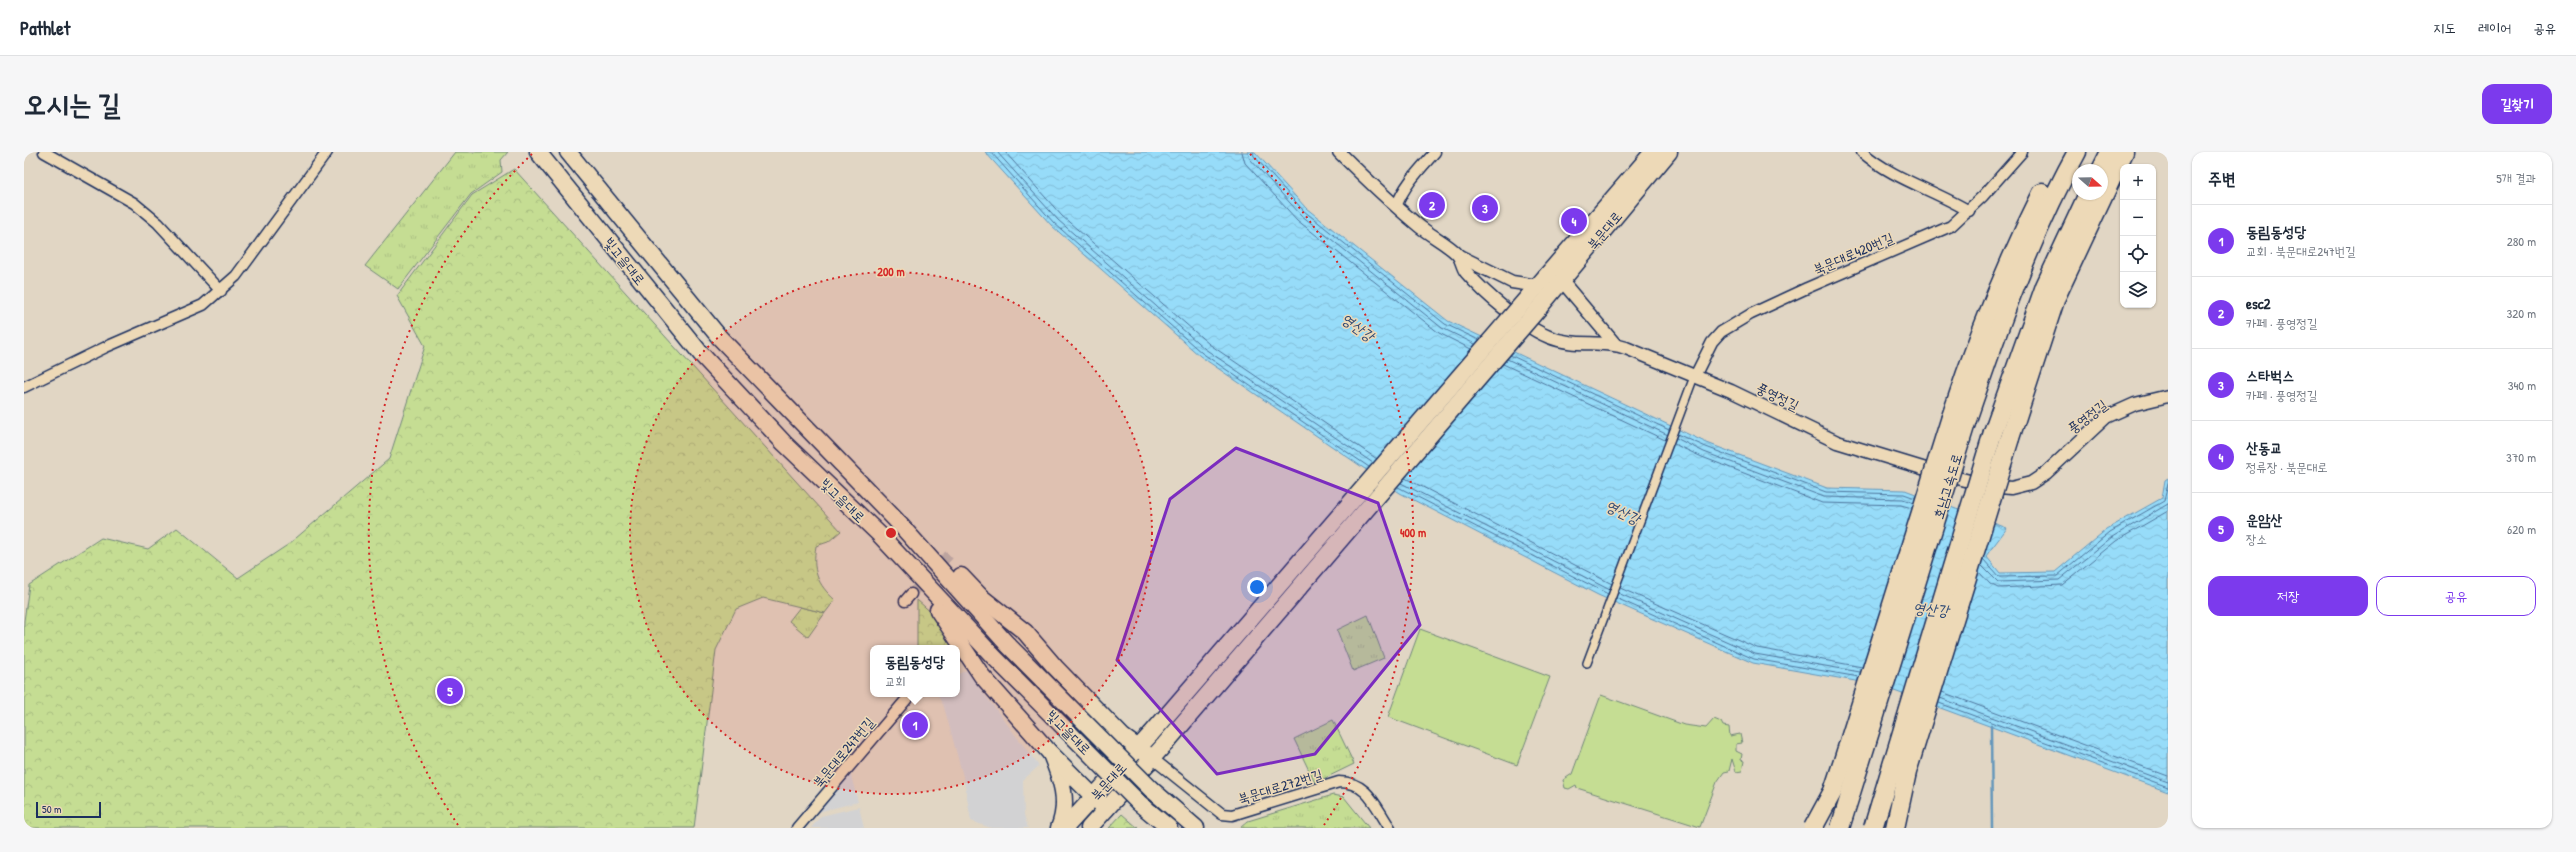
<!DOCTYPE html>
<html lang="ko">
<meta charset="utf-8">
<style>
:root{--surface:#fff;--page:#f6f6f7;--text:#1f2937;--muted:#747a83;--line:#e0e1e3;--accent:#7c3aed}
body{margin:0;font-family:"Patrick Hand","Poor Story",sans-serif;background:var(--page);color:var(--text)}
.controls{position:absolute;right:12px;top:12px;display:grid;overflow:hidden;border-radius:8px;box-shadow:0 1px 3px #0004}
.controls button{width:36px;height:36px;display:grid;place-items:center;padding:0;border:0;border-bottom:1px solid var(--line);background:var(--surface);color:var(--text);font:20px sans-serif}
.compass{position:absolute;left:2048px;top:12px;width:36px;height:36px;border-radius:50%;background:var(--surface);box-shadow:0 1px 3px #0004;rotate:110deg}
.scale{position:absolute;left:12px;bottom:10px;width:65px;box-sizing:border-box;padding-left:4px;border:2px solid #1b2f5e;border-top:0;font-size:11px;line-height:14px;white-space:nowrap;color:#1b2f5e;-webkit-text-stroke:3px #edd9b7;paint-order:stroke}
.you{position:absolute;left:1233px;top:435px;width:14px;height:14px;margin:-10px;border:3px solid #fff;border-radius:50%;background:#1a73e8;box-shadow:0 0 0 6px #1a73e833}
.badge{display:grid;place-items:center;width:26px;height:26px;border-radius:50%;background:var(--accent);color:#fff;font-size:13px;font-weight:700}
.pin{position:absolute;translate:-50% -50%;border:2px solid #fff;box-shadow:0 1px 4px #0006}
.popup{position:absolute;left:846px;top:493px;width:90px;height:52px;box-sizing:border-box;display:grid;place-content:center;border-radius:8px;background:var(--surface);filter:drop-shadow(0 1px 3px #0005);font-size:13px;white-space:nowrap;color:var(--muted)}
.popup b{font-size:15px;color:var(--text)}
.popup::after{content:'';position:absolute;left:50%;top:100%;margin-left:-8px;border:8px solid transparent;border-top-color:var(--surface)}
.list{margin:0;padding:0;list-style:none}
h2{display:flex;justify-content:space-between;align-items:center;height:52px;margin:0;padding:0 16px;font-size:17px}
h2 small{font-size:13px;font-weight:400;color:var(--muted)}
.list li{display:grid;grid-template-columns:26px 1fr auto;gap:12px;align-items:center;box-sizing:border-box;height:72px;padding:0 16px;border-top:1px solid var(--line)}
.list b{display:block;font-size:15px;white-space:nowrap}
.list p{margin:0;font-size:13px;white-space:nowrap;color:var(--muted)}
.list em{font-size:13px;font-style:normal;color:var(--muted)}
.actions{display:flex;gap:8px;padding:12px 16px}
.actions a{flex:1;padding:9px 0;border:1px solid var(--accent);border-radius:12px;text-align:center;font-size:14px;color:var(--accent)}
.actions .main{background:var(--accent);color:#fff}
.icon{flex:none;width:22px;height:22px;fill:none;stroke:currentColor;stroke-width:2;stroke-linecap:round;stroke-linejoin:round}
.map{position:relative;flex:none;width:2144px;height:676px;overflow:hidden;border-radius:12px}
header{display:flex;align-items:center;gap:24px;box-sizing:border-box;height:56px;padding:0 20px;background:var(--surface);border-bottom:1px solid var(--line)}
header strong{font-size:19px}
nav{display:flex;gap:22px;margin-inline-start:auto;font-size:14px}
.intro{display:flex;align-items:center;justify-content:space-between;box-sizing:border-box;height:96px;padding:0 24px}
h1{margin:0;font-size:28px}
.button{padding:10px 18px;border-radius:12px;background:var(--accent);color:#fff;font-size:14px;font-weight:700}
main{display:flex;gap:24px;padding:0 24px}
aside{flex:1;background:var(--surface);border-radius:12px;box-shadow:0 1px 3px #0004}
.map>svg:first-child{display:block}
.built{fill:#d2d2d3}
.grass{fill:url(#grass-tufts);stroke:#708678}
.forest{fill:url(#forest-crowns);stroke:#708678}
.pitch{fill:#c5dd93;stroke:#708678}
.water{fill:url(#water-waves);stroke:#6597bb}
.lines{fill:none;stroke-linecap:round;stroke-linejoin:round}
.shore{stroke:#4d749c;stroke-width:1}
.stream{stroke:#6597bb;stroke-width:2.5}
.minor-tunnel{stroke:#b9b5b0;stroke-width:10;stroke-dasharray:10 5;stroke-linecap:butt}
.pedestrian-casing{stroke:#1b2f5e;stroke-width:10}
.minor-casing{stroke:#1b2f5e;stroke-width:13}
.tertiary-casing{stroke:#1b2f5e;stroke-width:15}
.primary-casing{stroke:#1b2f5e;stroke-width:19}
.trunk-casing{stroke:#1b2f5e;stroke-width:19}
.motorway-casing{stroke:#1b2f5e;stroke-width:21}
.pedestrian{stroke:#edd9b7;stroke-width:7}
.minor{stroke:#edd9b7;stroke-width:10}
.tertiary{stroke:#edd9b7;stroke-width:12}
.primary{stroke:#edd9b7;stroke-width:16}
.trunk{stroke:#edd9b7;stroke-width:16}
.motorway{stroke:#edd9b7;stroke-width:18}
.primary-bridge-casing{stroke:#1b2f5e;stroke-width:19;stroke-linecap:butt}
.trunk-bridge-casing{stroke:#1b2f5e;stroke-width:19;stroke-linecap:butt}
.motorway-bridge-casing{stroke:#1b2f5e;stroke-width:21;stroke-linecap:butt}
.primary-bridge{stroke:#edd9b7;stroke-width:16}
.trunk-bridge{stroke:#edd9b7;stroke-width:16}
.motorway-bridge{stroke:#edd9b7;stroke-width:18}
.marked{fill:#7b2cbf;fill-opacity:0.2;stroke:#7b2cbf;stroke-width:3;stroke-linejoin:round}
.ring{fill:none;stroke:#d62828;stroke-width:2;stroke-dasharray:2 4}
.labels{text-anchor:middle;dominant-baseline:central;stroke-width:3;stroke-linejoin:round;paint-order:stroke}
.street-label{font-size:14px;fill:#1b2f5e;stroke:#edd9b7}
.water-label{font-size:15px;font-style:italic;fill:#2e4975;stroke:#edd9b7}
.centre{fill:#d62828;stroke:#edd9b7;stroke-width:2}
.ring-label{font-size:12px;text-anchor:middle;font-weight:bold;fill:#d62828;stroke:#edd9b7;stroke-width:3;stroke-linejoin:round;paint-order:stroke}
</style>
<header>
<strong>Pathlet</strong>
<nav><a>지도</a><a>레이어</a><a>공유</a></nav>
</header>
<div class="intro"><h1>오시는 길</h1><a class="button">길찾기</a></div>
<main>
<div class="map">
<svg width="2144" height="676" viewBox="0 0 2144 676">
<defs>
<pattern id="grass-tufts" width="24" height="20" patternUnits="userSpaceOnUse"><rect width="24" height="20" fill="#c5dd93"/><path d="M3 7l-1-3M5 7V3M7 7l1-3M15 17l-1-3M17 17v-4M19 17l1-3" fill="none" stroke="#a9be81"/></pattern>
<pattern id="forest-crowns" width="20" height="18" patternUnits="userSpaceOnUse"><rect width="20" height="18" fill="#c5dd93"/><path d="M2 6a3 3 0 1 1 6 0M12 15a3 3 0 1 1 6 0" fill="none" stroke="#a9be81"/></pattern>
<pattern id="water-waves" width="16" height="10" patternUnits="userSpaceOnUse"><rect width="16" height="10" fill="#97dcf9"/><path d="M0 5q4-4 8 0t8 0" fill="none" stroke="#82bdd8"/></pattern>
</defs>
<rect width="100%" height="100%" fill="#e1d6c4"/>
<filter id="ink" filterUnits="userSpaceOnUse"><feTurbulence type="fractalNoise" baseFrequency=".025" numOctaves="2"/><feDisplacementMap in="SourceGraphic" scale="8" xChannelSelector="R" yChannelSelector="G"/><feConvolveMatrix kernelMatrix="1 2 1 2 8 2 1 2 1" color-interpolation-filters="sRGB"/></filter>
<g filter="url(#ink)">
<!-- built -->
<g class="built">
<polygon points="942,518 1015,614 999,628 1000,663 1004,676 967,676 947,669 940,628 920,555 913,542 933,542 933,523"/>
<polygon points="826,620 834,650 794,660 792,659"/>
<polygon points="835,655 840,676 787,676 797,664"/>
</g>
<!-- grass -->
<g class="grass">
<polygon points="431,0 484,0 477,8 478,20 447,42 374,137 341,114"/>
<polygon points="776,455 801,461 784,485 765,469"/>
<polygon points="1344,463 1360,506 1329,519 1313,478"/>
<polygon points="1309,568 1330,612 1291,631 1270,587"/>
<polygon points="1309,643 1320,645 1345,676 1216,676 1224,669"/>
</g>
<!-- forest -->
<g class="forest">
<path d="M490,17L817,379L804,390L792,394C788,418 793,432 811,448L801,461L739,446L712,457L692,498L670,676H0V469L5,433L77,386L124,397L153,376L214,426L265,392L365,307L401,194L373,144L448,43Z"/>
<polygon points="893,448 917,469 931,496 893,496"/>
<polygon points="1098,662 1114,676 1085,676"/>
</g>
<!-- pitch -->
<g class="pitch">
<polygon points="1396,477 1526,525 1493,613 1364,565"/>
<polygon points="1577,543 1660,573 1682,576 1690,567 1697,570 1699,574 1705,575 1706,584 1716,582 1718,591 1712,592 1712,599 1718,602 1717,608 1720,609 1718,619 1712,620 1708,607 1705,619 1700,620 1693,630 1676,675 1553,636 1552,633 1545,637 1541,636 1539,628 1548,622"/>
</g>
<!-- water -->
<polygon class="water" points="961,0 1231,0 1282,56 1424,169 1683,291 1803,336 1881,338 1983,376 1962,404 1976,421 2031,420 2083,377 2138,346 2141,328 2144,326 2144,640 1854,533 1729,511 1574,443 1376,341 1176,204 1028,74"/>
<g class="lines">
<!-- shore -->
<g class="shore">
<polyline points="967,0 1030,71 1178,201 1345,315"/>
<polyline points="973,0 1034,68 1181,197 1349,311"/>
<polyline points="981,0 1038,64 1185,192 1353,307"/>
<polyline points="1218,0 1221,11 1273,68 1415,181 1447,197"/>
<polyline points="1224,0 1226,7 1277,63 1418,176 1451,192"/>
<polyline points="1229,0 1230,4 1280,59 1421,172 1455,188"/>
<polyline points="1486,203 1645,278"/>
<polyline points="1483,207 1644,283"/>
<polyline points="1479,212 1641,288"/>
<polyline points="1653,282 1682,295 1802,340 1880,342 1891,346"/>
<polyline points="1652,286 1680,300 1800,345 1879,347 1890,351"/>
<polyline points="1650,292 1678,305 1798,351 1877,353 1888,356"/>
<polyline points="1381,326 1588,432"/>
<polyline points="1377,331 1586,438"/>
<polyline points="1374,335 1584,442"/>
<polyline points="1959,407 1975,425 2033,424 2086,380 2140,349 2144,332"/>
<polyline points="1957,413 1974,430 2035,428 2088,385 2144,352"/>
<polyline points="1955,420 1966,432 1974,436 2038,433 2092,389 2144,359"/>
<polyline points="1596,436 1733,496 1838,515"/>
<polyline points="1594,441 1731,502 1836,520"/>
<polyline points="1592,446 1730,507 1835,525"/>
<polyline points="1918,540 2144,624"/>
<polyline points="1916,546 2144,630"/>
<polyline points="1915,551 2144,635"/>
</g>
<!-- stream -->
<polyline class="stream" points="1967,574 1968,676"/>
<!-- minor-tunnel -->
<polyline class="minor-tunnel" points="887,442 925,403"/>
<!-- pedestrian casing -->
<g class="pedestrian-casing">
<polyline id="pedestrian" points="1563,511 1668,230"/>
</g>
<!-- minor casing -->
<g class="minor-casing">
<g id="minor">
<polyline points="20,0 110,51 134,71 197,139"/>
<path d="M1838,0C1869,27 1910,38 1945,59"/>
<path d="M1372,55C1380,33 1396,17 1411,0"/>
<polyline points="1671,224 1688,190 1697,180 1727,162 1783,136 1927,74 1959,44 1998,0"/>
<polyline points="0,235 82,195 179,153 212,124 303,0"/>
<polyline points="881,449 887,442"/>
<path d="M1128,606L1198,662L1208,663L1315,630C1344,630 1351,654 1366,676"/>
<polyline points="773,676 887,542"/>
</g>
</g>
<!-- tertiary casing -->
<g class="tertiary-casing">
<g id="tertiary">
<path d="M1315,0C1341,26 1367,51 1395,74C1407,84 1424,92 1434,103C1438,108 1438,115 1442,120C1461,142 1498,174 1525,185C1552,196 1577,187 1602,196L1707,239L1813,290L1918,322L1965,334L1987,336L2007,331L2022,321L2082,265L2111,252L2144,244"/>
<polyline points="1435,104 1488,130 1514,134"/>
<polyline points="1537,128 1591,192"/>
</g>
</g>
<!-- primary casing -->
<g class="primary-casing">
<g id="primary">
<polyline points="1504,145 1629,0"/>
<polyline points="1515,156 1645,0"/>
<path d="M1027,602C1037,627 1046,649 1035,676"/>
<polyline points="1041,676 1127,582"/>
<polyline points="1065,676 1141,592"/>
</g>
</g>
<!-- trunk casing -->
<g class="trunk-casing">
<g id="trunk">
<polyline points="514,0 677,202 760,291 855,382 969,504"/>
<polyline points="544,0 696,186 871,367 983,492"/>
<polyline points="937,424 957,445 1001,480 1031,515 1099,585 1128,606"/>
<polyline points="914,458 958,524 1027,602 1082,657"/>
<polyline points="1127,637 1172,676"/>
<polyline points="1115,651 1145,676"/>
</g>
</g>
<!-- motorway casing -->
<g class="motorway-casing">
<g id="motorway">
<polyline points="2077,18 2086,0"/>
<path d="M1927,265C1952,188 1982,113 2018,41"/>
<path d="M1942,271C1973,179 2006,85 2053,0"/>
<polyline points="1969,280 2021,134 2064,42"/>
<polyline points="1986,286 2032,145 2100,0"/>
</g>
</g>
<!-- pedestrian -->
<use href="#pedestrian" class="pedestrian"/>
<!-- minor -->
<use href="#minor" class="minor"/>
<!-- tertiary -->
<use href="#tertiary" class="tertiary"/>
<!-- primary -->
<use href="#primary" class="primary"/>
<!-- trunk -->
<use href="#trunk" class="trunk"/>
<!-- motorway -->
<use href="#motorway" class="motorway"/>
<!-- primary-bridge casing -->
<g class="primary-bridge-casing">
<g id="primary-bridge">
<polyline points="1127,582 1504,145"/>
<polyline points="1141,592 1515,156"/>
</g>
</g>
<!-- trunk-bridge casing -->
<g class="trunk-bridge-casing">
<g id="trunk-bridge">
<polyline points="983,492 1127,637"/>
<polyline points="969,504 1115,651"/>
</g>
</g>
<!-- motorway-bridge casing -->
<g class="motorway-bridge-casing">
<g id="motorway-bridge">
<polyline points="1789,676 1809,639 1818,612 1927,265"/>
<polyline points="1816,676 1942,271"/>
<polyline points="1849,676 1969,280"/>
<polyline points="1871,676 1883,620 1986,286"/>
</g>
</g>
<!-- primary-bridge -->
<use href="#primary-bridge" class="primary-bridge"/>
<!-- trunk-bridge -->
<use href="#trunk-bridge" class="trunk-bridge"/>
<!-- motorway-bridge -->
<use href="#motorway-bridge" class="motorway-bridge"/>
</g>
</g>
<!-- marked area -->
<path class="marked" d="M1212,296L1354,351L1396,473L1291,602L1193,622L1093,508L1146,347Z"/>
<!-- distance rings -->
<circle cx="867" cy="381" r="261" fill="#d62828" fill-opacity=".12"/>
<g class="ring">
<circle cx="867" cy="381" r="261"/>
<path d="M434 673A522 522 0 0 1 508 2M1226 2A522 522 0 0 1 1300 673"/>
</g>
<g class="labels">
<!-- street labels -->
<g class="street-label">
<text transform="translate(1580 78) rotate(-50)">북문대로</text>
<text transform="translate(1829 101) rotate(-23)">북문대로420번길</text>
<text transform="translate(601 109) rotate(51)">빛고을대로</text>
<text transform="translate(1754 244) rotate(26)">풍영정길</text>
<text transform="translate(2063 264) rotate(-37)">풍영정길</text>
<text transform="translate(1923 334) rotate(-73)">호남고속도로</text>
<text transform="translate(819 348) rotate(44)">빛고을대로</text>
<text transform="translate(1045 580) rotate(45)">빛고을대로</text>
<text transform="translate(819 600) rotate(-50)">북문대로247번길</text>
<text transform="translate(1084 629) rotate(-48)">북문대로</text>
<text transform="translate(1256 634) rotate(-17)">북문대로272번길</text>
</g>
<!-- water labels -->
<g class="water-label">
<text transform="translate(1334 175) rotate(36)">영산강</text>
<text transform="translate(1599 360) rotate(26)">영산강</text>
<text transform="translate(1907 457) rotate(5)">영산강</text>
</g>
</g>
<circle cx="867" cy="381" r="6" class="centre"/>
<g class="ring-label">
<text x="867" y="124">200 m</text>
<text x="1389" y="385">400 m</text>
</g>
</svg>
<div class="controls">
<button>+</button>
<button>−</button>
<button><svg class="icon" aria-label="locate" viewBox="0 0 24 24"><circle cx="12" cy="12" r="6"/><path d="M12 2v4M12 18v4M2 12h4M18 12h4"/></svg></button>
<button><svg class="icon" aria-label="layers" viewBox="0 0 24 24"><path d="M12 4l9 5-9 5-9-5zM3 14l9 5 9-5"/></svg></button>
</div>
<svg class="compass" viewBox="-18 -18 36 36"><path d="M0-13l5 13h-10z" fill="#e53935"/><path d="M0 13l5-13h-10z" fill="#747a83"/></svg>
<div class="scale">50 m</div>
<div class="you"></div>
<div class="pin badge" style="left:891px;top:573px">1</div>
<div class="popup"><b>동림동성당</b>교회</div>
<div class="pin badge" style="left:1408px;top:53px">2</div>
<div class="pin badge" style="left:1461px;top:56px">3</div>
<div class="pin badge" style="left:1550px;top:69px">4</div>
<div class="pin badge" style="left:426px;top:539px">5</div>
</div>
<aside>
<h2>주변<small>5개 결과</small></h2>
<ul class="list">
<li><span class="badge">1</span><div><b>동림동성당</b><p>교회 · 북문대로247번길</p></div><em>280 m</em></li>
<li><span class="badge">2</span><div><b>esc2</b><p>카페 · 풍영정길</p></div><em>320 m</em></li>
<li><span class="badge">3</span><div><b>스타벅스</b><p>카페 · 풍영정길</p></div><em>340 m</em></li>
<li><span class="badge">4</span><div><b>산동교</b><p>정류장 · 북문대로</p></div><em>370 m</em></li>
<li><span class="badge">5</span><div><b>운암산</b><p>장소</p></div><em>620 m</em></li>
</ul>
<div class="actions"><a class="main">저장</a><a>공유</a></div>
</aside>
</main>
